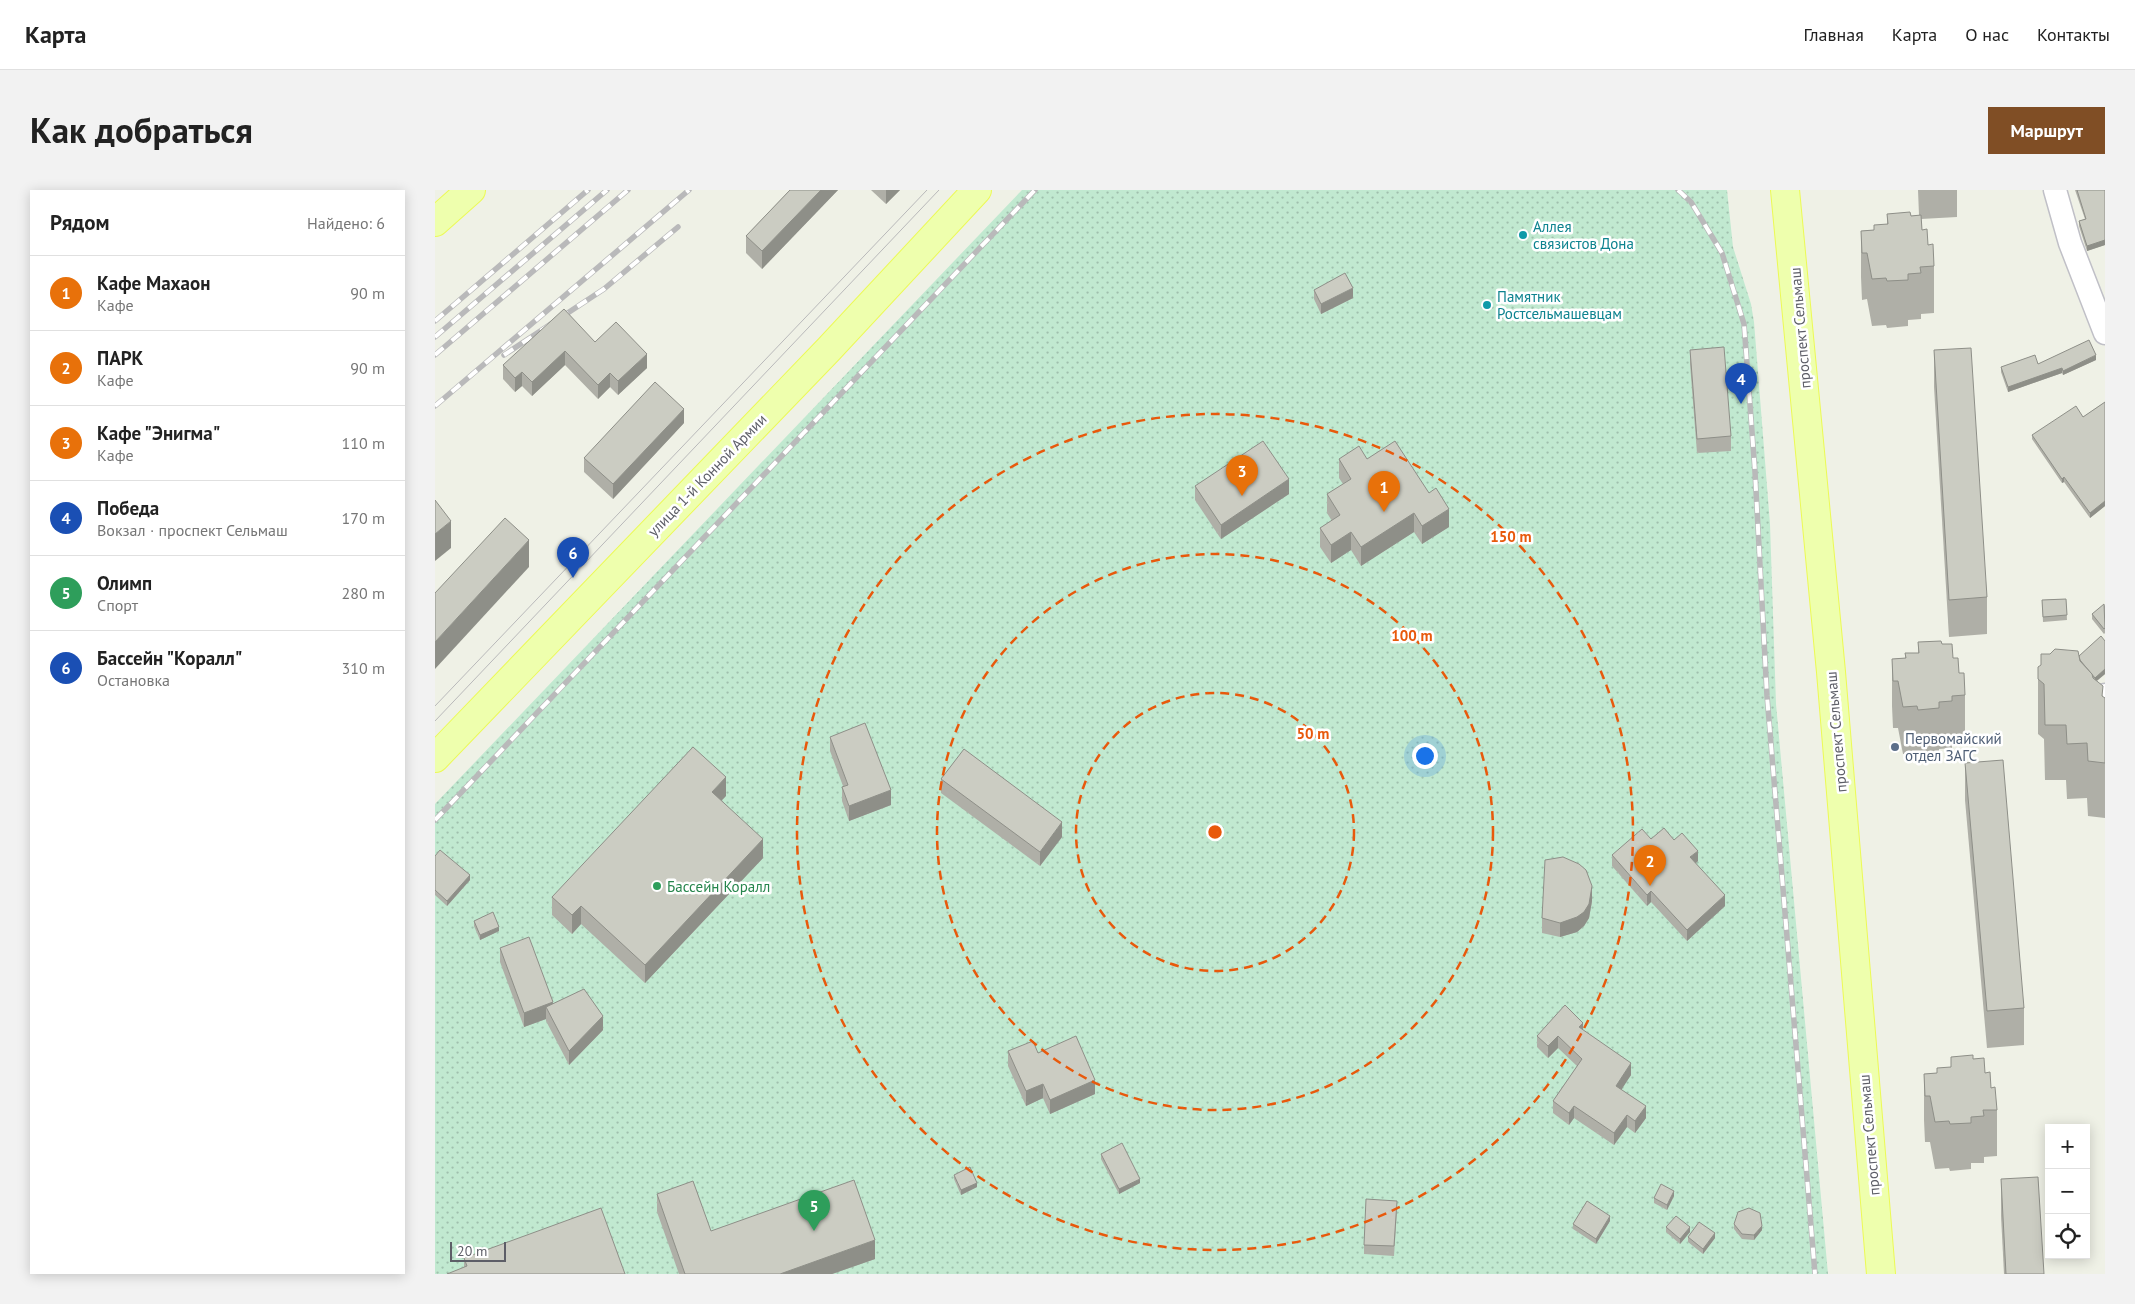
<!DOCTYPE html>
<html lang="ru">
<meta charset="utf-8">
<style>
:root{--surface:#fff;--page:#f2f2f2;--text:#222;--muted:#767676;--line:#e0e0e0;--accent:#804e25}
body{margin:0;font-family:"PT Sans",sans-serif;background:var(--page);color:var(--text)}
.controls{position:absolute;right:15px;bottom:15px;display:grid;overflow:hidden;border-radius:0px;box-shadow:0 2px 12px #0003}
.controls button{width:45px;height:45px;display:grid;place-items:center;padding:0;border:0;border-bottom:1px solid var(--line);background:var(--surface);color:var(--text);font:25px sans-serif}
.scale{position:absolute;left:15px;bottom:12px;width:56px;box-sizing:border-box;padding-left:5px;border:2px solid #5d5e67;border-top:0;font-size:14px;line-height:18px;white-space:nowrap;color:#5d5e67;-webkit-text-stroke:4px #fff;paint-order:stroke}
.you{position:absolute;left:989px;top:565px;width:18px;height:18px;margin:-12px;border:4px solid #fff;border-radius:50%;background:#1a73e8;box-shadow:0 0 0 8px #1a73e833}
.badge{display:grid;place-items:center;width:32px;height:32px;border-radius:50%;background:var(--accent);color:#fff;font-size:16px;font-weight:700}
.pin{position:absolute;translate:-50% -41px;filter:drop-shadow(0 1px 2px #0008)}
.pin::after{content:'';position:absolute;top:26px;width:18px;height:15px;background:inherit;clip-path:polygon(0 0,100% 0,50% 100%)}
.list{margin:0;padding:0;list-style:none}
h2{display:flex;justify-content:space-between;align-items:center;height:65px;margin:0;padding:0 20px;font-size:21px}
h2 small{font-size:16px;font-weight:400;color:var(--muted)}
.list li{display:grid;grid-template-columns:32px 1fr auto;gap:15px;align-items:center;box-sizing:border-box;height:75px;padding:0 20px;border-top:1px solid var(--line)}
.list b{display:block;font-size:19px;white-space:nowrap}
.list p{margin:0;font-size:16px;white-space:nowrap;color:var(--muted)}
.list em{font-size:16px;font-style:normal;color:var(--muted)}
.icon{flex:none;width:28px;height:28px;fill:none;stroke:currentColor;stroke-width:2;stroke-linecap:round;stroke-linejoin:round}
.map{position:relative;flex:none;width:1670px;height:1084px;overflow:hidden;border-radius:0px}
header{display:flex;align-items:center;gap:30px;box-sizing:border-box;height:70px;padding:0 25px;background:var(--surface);border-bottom:1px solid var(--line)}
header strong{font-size:24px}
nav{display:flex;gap:28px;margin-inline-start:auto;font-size:18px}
.intro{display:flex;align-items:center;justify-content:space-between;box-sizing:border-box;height:120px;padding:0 30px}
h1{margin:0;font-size:35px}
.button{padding:12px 22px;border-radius:0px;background:var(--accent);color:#fff;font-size:18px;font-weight:700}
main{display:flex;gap:30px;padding:0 30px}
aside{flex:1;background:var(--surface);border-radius:0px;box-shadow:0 2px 12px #0003}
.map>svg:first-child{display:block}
.park{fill:url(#park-dots)}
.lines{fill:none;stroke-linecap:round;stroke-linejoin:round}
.minor-casing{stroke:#c0c0c7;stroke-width:25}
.major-casing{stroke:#ecfa55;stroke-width:30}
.minor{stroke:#fff;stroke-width:22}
.major{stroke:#eeffad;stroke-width:28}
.tram{stroke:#b9b9ba;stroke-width:1}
.rail-casing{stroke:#b9b9ba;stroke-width:5.5}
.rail{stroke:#fff;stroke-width:4;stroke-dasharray:11;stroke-linecap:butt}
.wall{fill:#afafa7}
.shaded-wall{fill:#8e8f88}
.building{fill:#cbccc2;stroke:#8e8f88}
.ring{fill:none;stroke:#e8590c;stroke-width:2.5;stroke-dasharray:9 6}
.culture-dot{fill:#0f9aa8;stroke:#fff;stroke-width:2}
.service-dot{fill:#5c6f8a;stroke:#fff;stroke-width:2}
.leisure-dot{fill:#2e9e5b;stroke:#fff;stroke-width:2}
.labels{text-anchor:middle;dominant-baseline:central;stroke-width:5;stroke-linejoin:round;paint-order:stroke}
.culture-label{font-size:15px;fill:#0d838f;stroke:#fff;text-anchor:start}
.street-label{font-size:15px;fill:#5d5e67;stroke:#fff}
.service-label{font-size:15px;fill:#4e5e75;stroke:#fff;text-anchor:start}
.leisure-label{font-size:15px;fill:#27864d;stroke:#fff;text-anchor:start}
.centre{fill:#e8590c;stroke:#fff;stroke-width:2.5}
.ring-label{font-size:15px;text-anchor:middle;font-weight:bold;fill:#e8590c;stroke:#fff;stroke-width:5;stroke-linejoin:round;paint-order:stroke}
</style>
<header>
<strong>Карта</strong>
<nav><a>Главная</a><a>Карта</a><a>О нас</a><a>Контакты</a></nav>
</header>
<div class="intro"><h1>Как добраться</h1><a class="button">Маршрут</a></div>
<main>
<aside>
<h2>Рядом<small>Найдено: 6</small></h2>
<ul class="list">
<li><span class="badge" style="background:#e8710a">1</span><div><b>Кафе Махаон</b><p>Кафе</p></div><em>90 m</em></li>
<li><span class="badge" style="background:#e8710a">2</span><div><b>ПАРК</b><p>Кафе</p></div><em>90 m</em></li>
<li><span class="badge" style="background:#e8710a">3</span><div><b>Кафе &quot;Энигма&quot;</b><p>Кафе</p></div><em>110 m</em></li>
<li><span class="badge" style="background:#1a4fb4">4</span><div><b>Победа</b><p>Вокзал · проспект Сельмаш</p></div><em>170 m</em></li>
<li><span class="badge" style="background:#2e9e5b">5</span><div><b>Олимп</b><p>Спорт</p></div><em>280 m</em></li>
<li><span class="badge" style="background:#1a4fb4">6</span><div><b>Бассейн &quot;Коралл&quot;</b><p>Остановка</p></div><em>310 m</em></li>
</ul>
</aside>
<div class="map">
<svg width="1670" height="1084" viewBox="0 0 1670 1084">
<defs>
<pattern id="park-dots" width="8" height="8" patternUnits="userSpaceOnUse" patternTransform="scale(1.25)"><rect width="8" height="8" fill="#c1e9d0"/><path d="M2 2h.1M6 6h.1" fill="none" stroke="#a0c0ad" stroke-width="1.8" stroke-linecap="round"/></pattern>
</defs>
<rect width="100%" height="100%" fill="#eff1e6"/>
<!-- park -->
<polygon class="park" points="587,0 1292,0 1298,57 1316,114 1319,132 1335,334 1341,514 1393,1084 0,1084 0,614"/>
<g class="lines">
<!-- minor casing -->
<g class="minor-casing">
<g id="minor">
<polyline points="1620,0 1635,53 1670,143"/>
<polyline points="1670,505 1656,518 1670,534"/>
</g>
</g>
<!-- major casing -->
<g class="major-casing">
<g id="major">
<polyline points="1350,0 1396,482 1446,1084"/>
<polyline points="0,32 36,0"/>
<polyline points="0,568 394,159 542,0"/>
</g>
</g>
<!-- minor -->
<use href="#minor" class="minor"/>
<!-- major -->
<use href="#major" class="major"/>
<!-- tram -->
<g class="tram">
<polyline points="0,516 492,0"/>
<polyline points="0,531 504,0"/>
</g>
<!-- rail casing -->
<g class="rail-casing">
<g id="rail">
<polyline points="1243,0 1256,12 1287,63 1309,134 1320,282 1332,506 1380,1084"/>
<polyline points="0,131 153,0"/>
<polyline points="0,147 172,0"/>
<polyline points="0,165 193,0"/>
<polyline points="69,165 169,99 243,37"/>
<polyline points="0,216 254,0"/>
<polyline points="0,630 600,0"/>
</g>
</g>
<!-- rail -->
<use href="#rail" class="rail"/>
</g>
<!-- wall -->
<g class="wall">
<polygon points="355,0 403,0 327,79 311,63 311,46"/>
<polygon points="436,0 465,0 451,14"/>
<polygon points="1483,0 1522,0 1522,27 1486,29 1487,40 1493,55 1499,76 1499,123 1486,124 1486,129 1473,130 1473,136 1452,138 1451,135 1437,136 1432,109 1427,110 1426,87 1426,41 1439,40 1452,34 1452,24 1476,26 1484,25"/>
<polygon points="1640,0 1670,0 1670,55 1652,61 1644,36 1644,31 1650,29"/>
<polygon points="879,100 918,108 886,124 879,109"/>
<polygon points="160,152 212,178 183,205 175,197 163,209 130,175 97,206 87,196 80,202 68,189 68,175"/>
<polygon points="1255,160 1296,246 1296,261 1262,263 1255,174"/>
<polygon points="1499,160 1552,407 1552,444 1514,447 1499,197"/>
<polygon points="1661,170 1628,185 1627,183 1573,202 1566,182 1566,177"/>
<polygon points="1670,212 1670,316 1655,328 1629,292 1627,293 1597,249 1597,245 1648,227"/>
<polygon points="249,233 178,309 149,282 149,268"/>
<polygon points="904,269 932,269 1014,337 987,354 979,342 926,376 916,360 896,373 885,357 885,338 897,331 892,323 892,304 908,294 904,288"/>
<polygon points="760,296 854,304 786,349 760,310"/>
<polygon points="1631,409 1632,430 1608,432 1607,410"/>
<polygon points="1670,415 1670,443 1669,444 1657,429 1657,424"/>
<polygon points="1670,451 1670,484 1662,491 1668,507 1670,508 1670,628 1653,626 1652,608 1632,609 1631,590 1610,590 1609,549 1603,544 1603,477 1644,466"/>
<polygon points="1483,452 1507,454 1518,468 1524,483 1530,505 1530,551 1517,552 1517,558 1504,559 1504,565 1483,566 1482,563 1468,564 1463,538 1458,538 1457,516 1457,469 1470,468 1470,463 1483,463"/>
<polygon points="395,547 456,615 414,631 407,611 407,597 408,596 395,561"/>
<polygon points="1530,573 1589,818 1589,855 1552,858 1530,610"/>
<polygon points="506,589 627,647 605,676 506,603"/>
<polygon points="291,606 287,610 328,668 210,793 146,734 137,744 117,725 117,707"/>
<polygon points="1216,649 1239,650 1263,671 1261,673 1290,716 1252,751 1216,712 1212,716 1177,676 1177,665"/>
<polygon points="0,666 35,690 12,716 0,705"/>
<polygon points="1157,711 1154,728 1149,736 1142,742 1125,747 1107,743 1107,728"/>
<polygon points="39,731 64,741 45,750 39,736"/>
<polygon points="65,758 118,813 168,840 134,875 111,831 111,829 89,837 65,772"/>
<polygon points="1148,840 1196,885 1186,899 1211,928 1200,943 1192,937 1179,955 1139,928 1134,935 1118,923 1118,911 1142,876 1123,858 1113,868 1102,857 1102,846"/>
<polygon points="573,861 603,863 660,904 615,924 608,908 591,916 573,876"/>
<polygon points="1516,867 1538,869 1550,883 1556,898 1562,920 1562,966 1549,967 1549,973 1536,973 1536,979 1515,981 1514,978 1500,979 1495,952 1490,952 1489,930 1489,884 1502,883 1516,877"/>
<polygon points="666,964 705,993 684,1004 666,969"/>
<polygon points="519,985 542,997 526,1005 519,989"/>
<polygon points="1566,989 1609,1084 1569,1084 1566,1026"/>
<polygon points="222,1004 276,1041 440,1069 397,1084 244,1084 222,1022"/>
<polygon points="1239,1006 1232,1020 1219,1013 1219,1008"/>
<polygon points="962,1020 959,1066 929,1064 929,1055"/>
<polygon points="1175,1031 1161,1054 1138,1039 1138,1034"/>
<polygon points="1299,1034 1327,1040 1319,1050 1307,1049 1299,1039"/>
<polygon points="1231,1037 1255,1042 1245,1054 1231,1042"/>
<polygon points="1253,1047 1280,1048 1268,1064 1253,1052"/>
<polygon points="29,1068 190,1084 29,1077"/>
</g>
<!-- shaded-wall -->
<g class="shaded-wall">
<polygon points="386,0 403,0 327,79 327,61"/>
<polygon points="451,0 465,0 451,14"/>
<polygon points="1670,50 1670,55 1652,61 1652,56"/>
<polygon points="918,98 918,108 886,124 886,114"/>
<polygon points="130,161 130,175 97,206 97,192"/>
<polygon points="212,164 212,178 183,205 183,191"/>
<polygon points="1661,165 1661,170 1628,185 1628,181"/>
<polygon points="1627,178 1627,183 1573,202 1573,197"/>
<polygon points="87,182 87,196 80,202 80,188"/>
<polygon points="175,183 175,197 163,209 163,195"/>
<polygon points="249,219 249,233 178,309 178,294"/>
<polygon points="1629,287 1629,292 1627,293 1627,289"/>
<polygon points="854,289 854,304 786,349 786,335"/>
<polygon points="1670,311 1670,316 1655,328 1655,323"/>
<polygon points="1014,319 1014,337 987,354 987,336"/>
<polygon points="979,323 979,342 926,376 926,357"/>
<polygon points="16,331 16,358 0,371 0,344"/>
<polygon points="916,342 916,360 896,373 896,355"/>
<polygon points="94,350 94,377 0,479 0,452"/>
<polygon points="1670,479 1670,484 1660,492 1660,488"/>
<polygon points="291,587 291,606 277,620 277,602"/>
<polygon points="456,600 456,615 414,631 414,616"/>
<polygon points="627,632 627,647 605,676 605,662"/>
<polygon points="328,649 328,668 210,793 210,775"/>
<polygon points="1263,661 1263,671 1255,678 1255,667"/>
<polygon points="35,685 35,690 12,716 12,711"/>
<polygon points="1157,696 1157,711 1154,728 1149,736 1142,742 1125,747 1125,733"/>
<polygon points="1216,701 1216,712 1212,716 1212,705"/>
<polygon points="1290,705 1290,716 1252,751 1252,740"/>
<polygon points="146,716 146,734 137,744 137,725"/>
<polygon points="64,737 64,741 45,750 45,745"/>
<polygon points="118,812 118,826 111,817 111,829 89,837 89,823"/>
<polygon points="168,826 168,840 134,875 134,861"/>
<polygon points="1148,833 1148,844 1144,837"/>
<polygon points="1123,846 1123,858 1113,868 1113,856"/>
<polygon points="1196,873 1196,885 1181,908 1181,896"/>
<polygon points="660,890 660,904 615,924 615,910"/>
<polygon points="608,894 608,908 591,916 591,901"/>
<polygon points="1139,916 1139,928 1134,935 1134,923"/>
<polygon points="1211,916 1211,928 1200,943 1200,931"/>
<polygon points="1192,925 1192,937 1179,955 1179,943"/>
<polygon points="705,989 705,993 684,1004 684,999"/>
<polygon points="542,993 542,997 526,1005 526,1000"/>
<polygon points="1239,1001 1239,1006 1232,1020 1232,1015"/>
<polygon points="1175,1026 1175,1031 1161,1054 1161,1049"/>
<polygon points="1327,1036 1327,1040 1319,1050 1319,1045"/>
<polygon points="1255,1037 1255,1042 1245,1054 1245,1049"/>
<polygon points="1280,1043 1280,1048 1268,1064 1268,1059"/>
<polygon points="440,1050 440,1069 397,1084 345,1084"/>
</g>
<!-- building -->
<g class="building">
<polygon points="355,0 386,0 327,61 311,46"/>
<polygon points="1642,0 1670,0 1670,50 1652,56 1644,31 1651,29"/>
<polygon points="1475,22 1476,26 1486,25 1487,40 1492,39 1493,55 1498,54 1499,76 1485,77 1486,83 1473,84 1473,90 1452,91 1451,88 1437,89 1432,63 1427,63 1426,41 1439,40 1439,35 1453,34 1452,24"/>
<polygon points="910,83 918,98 886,114 879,100"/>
<polygon points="129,119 160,152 181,132 212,164 183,191 175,183 163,195 130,161 97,192 87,182 80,188 68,175"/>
<polygon points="1654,150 1661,165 1628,181 1627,178 1573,197 1566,177 1600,165 1603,174"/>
<polygon points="1289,157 1296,246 1262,249 1255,160"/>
<polygon points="1536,158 1552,407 1514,410 1499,160"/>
<polygon points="220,192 249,219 178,294 149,268"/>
<polygon points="1670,212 1670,311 1655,323 1629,287 1627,289 1597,245 1641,216 1648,227"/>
<polygon points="828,251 854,289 786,335 760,296"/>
<polygon points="960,251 994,303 1001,298 1014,319 987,336 979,323 926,357 916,342 896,355 885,338 905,325 892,304 916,289 904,269 924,256 932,269"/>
<polygon points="0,310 16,331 0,344"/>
<polygon points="70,328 94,350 0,452 0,403"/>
<polygon points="1631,409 1632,425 1608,427 1607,410"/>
<polygon points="1669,414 1670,438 1669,439 1657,424"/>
<polygon points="1666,446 1670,451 1670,479 1660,488 1645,470 1644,466"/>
<polygon points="1506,451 1507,454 1517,454 1518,468 1523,468 1524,483 1529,483 1530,505 1517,506 1517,511 1504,512 1504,518 1483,520 1482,516 1468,517 1463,491 1458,491 1457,469 1471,468 1470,463 1484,463 1483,452"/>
<polygon points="1620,459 1643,461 1645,471 1657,484 1658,488 1668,496 1667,506 1670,508 1670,573 1653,571 1652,553 1632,554 1631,535 1610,535 1609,494 1603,489 1603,477 1606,475 1606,464 1615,464"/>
<polygon points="430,533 456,600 414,616 407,597 413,595 395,547"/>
<polygon points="258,557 291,587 277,602 328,649 210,775 146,716 137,725 117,707"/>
<polygon points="529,559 627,632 605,662 506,589"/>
<polygon points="1568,570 1589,818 1552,821 1530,573"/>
<polygon points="1229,638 1239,650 1247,643 1263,661 1255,667 1290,705 1252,740 1216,701 1212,705 1177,665 1207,639 1216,649"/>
<polygon points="5,660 35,685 12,711 0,700 0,666"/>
<polygon points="1128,667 1144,674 1151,680 1157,696 1154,714 1149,722 1142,727 1125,733 1107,728 1110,670"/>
<polygon points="58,722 64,737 45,745 39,731"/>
<polygon points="94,747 118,812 89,823 65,758"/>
<polygon points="149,799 168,826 134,861 111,817"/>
<polygon points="1130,815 1148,833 1144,837 1196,873 1181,896 1211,916 1200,931 1192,925 1179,943 1139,916 1134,923 1118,911 1147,869 1123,846 1113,856 1102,846"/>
<polygon points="641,846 660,890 615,910 608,894 591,901 573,861 598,851 603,863"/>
<polygon points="1538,865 1538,869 1549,868 1550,883 1555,882 1556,898 1560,897 1562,920 1548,920 1549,926 1536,927 1536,933 1515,934 1514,931 1500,932 1495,906 1490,906 1489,884 1502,883 1502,878 1516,877 1516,867"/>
<polygon points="687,953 705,989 684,999 666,964"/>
<polygon points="535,977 542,993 526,1000 519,985"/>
<polygon points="1603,987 1609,1084 1571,1084 1566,989"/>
<polygon points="419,990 440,1050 345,1084 250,1084 222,1004 258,991 276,1041"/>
<polygon points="1226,994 1239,1001 1232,1015 1219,1008"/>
<polygon points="931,1009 962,1011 959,1056 929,1055"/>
<polygon points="1152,1011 1175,1026 1161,1049 1138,1034"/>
<polygon points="166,1018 190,1084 12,1084 32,1076 29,1068"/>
<polygon points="1314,1018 1325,1023 1327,1036 1319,1045 1307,1044 1299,1034 1303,1022"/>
<polygon points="1241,1026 1255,1037 1245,1049 1231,1037"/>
<polygon points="1264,1032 1280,1043 1268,1059 1253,1047"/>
</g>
<!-- distance rings -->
<g class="ring">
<circle cx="780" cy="642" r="139"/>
<circle cx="780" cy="642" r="278"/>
<circle cx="780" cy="642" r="418"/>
</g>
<!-- markers -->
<g class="culture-dot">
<circle cx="1088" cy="45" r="5"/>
<circle cx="1052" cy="115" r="5"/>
</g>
<circle class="service-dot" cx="1460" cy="557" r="5"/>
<circle class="leisure-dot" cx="222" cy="696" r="5"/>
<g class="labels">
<!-- culture labels -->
<g class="culture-label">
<text x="1098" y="36">Аллея<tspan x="1098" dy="17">связистов Дона</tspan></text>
<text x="1062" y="106">Памятник<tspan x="1062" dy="17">Ростсельмашевцам</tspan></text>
</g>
<!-- street labels -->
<g class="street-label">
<text transform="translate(1365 138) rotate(-95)">проспект Сельмаш</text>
<text transform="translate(272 285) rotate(-46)">улица 1-й Конной Армии</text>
<text transform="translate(1401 542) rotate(-95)">проспект Сельмаш</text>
<text transform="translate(1434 945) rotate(-95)">проспект Сельмаш</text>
</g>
<!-- service labels -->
<g class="service-label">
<text x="1470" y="548">Первомайский<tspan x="1470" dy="17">отдел ЗАГС</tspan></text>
</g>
<!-- leisure labels -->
<g class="leisure-label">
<text x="232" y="696">Бассейн Коралл</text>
</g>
</g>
<circle cx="780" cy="642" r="8" class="centre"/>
<g class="ring-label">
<text x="1076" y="352">150 m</text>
<text x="977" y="451">100 m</text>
<text x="878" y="549">50 m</text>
</g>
</svg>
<div class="controls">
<button>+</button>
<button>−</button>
<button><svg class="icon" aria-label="locate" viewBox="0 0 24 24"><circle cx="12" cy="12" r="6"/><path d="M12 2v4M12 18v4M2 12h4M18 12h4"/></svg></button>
</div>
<div class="scale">20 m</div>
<div class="you"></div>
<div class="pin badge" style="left:949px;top:322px;background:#e8710a">1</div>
<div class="pin badge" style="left:1215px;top:696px;background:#e8710a">2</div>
<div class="pin badge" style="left:807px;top:306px;background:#e8710a">3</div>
<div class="pin badge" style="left:1306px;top:214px;background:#1a4fb4">4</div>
<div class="pin badge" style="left:379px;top:1041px;background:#2e9e5b">5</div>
<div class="pin badge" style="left:138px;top:388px;background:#1a4fb4">6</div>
</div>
</main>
